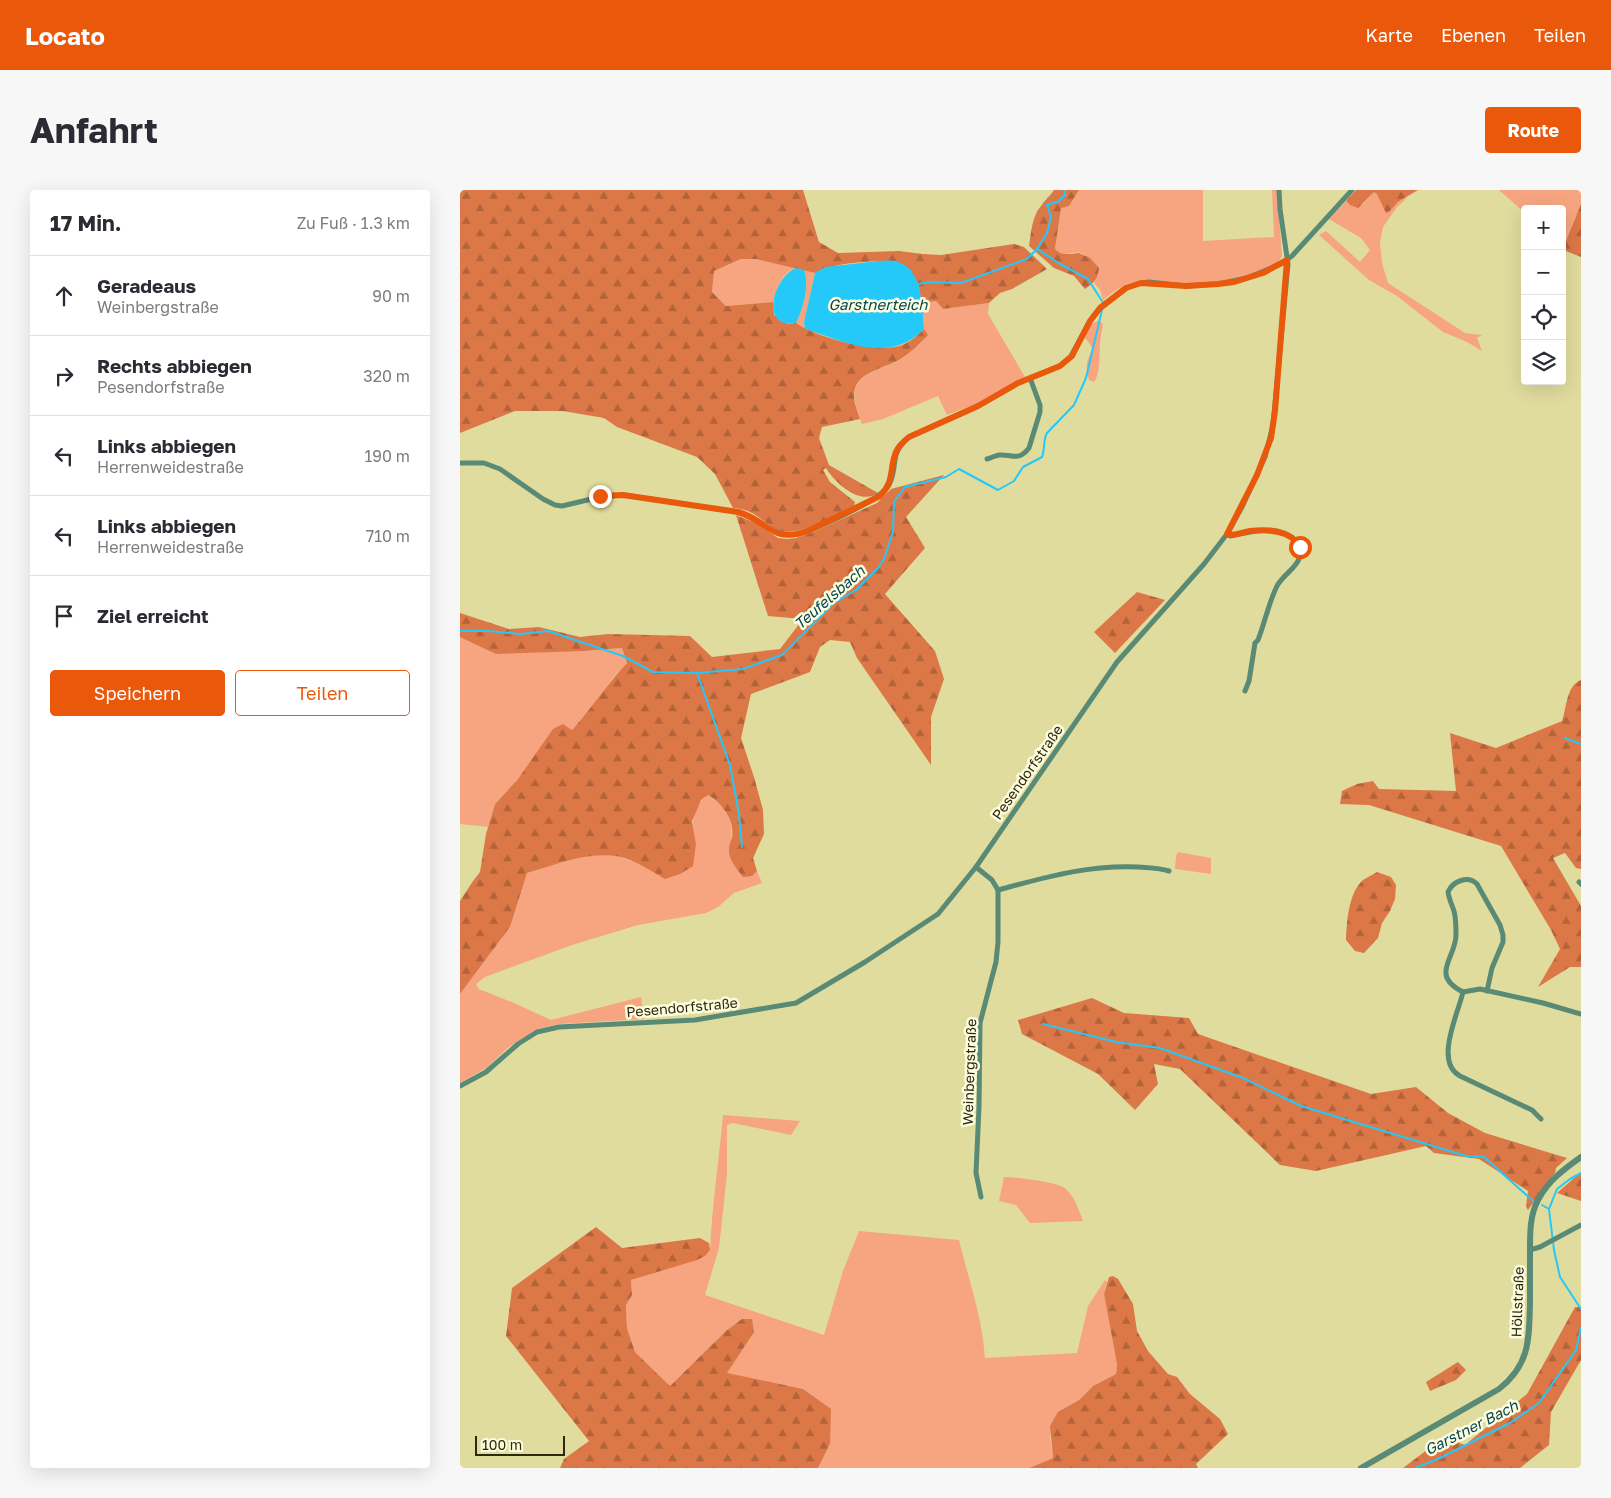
<!DOCTYPE html>
<html lang="de">
<meta charset="utf-8">
<style>
:root{--surface:#fff;--page:#f7f7f7;--text:#2b2b33;--muted:#7c7c81;--line:#e1e1e2;--accent:#ea580c}
body{margin:0;font-family:"Golos Text",sans-serif;background:var(--page);color:var(--text)}
.controls{position:absolute;right:15px;top:15px;display:grid;overflow:hidden;border-radius:5px;box-shadow:0 5px 20px #0002}
.controls button{width:45px;height:45px;display:grid;place-items:center;padding:0;border:0;border-bottom:1px solid var(--line);background:var(--surface);color:var(--text);font:25px sans-serif}
.scale{position:absolute;left:15px;bottom:12px;width:90px;box-sizing:border-box;padding-left:5px;border:2px solid #2b2910;border-top:0;font-size:14px;line-height:18px;white-space:nowrap;color:#2b2910;-webkit-text-stroke:4px #fdfcdd;paint-order:stroke}
.stop{position:absolute;width:15px;height:15px;margin:-11px;border:4px solid #ea580c;border-radius:50%;background:#fff}
.stop.end{background:#ea580c;border-color:#fff;box-shadow:0 1px 5px #0008}
.list{margin:0;padding:0;list-style:none}
h2{display:flex;justify-content:space-between;align-items:center;height:65px;margin:0;padding:0 20px;font-size:21px}
h2 small{font-size:16px;font-weight:400;color:var(--muted)}
.list li{display:grid;grid-template-columns:32px 1fr auto;gap:15px;align-items:center;box-sizing:border-box;height:80px;padding:0 20px;border-top:1px solid var(--line)}
.list b{display:block;font-size:19px;white-space:nowrap}
.list p{margin:0;font-size:16px;white-space:nowrap;color:var(--muted)}
.list em{font-size:16px;font-style:normal;color:var(--muted)}
.actions{display:flex;gap:10px;padding:15px 20px}
.actions a{flex:1;padding:11px 0;border:1px solid var(--accent);border-radius:5px;text-align:center;font-size:18px;color:var(--accent)}
.actions .main{background:var(--accent);color:#fff}
.icon{flex:none;width:28px;height:28px;fill:none;stroke:currentColor;stroke-width:2;stroke-linecap:round;stroke-linejoin:round}
.map{position:relative;flex:none;width:1121px;height:1278px;overflow:hidden;border-radius:5px}
header{display:flex;align-items:center;gap:30px;box-sizing:border-box;height:70px;padding:0 25px;background:var(--accent);color:#fff}
header strong{font-size:24px}
nav{display:flex;gap:28px;margin-inline-start:auto;font-size:18px}
.intro{display:flex;align-items:center;justify-content:space-between;box-sizing:border-box;height:120px;padding:0 30px}
h1{margin:0;font-size:35px}
.button{padding:12px 22px;border-radius:5px;background:var(--accent);color:#fff;font-size:18px;font-weight:700}
main{display:flex;gap:30px;padding:0 30px}
aside{flex:1;background:var(--surface);border-radius:5px;box-shadow:0 5px 20px #0002}
.map>svg:first-child{display:block}
.grass{fill:#f6a580}
.forest{fill:url(#forest-firs)}
.water{fill:#24c8f9}
.lines{fill:none;stroke-linecap:round;stroke-linejoin:round}
.stream{stroke:#24c8f9;stroke-width:2}
.minor{stroke:#598a75;stroke-width:5}
.tertiary{stroke:#598a75;stroke-width:6}
.route{stroke:#ea580c;stroke-width:6}
.labels{text-anchor:middle;dominant-baseline:central;stroke-width:5;stroke-linejoin:round;paint-order:stroke}
.street-label{font-size:14px;fill:#2b2910;stroke:#fdfcdd}
.water-label{font-size:15px;font-style:italic;fill:#03465a;stroke:#fdfcdd}
</style>
<header>
<strong>Locato</strong>
<nav><a>Karte</a><a>Ebenen</a><a>Teilen</a></nav>
</header>
<div class="intro"><h1>Anfahrt</h1><a class="button">Route</a></div>
<main>
<aside>
<h2>17 Min.<small>Zu Fuß · 1.3 km</small></h2>
<ul class="list">
<li><svg class="icon" aria-label="ahead" viewBox="0 0 24 24"><path d="M12 20V5M6 11l6-6 6 6"/></svg><div><b>Geradeaus</b><p>Weinbergstraße</p></div><em>90 m</em></li>
<li><svg class="icon" aria-label="right" viewBox="0 0 24 24"><path d="M7 20v-9h11M14 6l5 5-5 5"/></svg><div><b>Rechts abbiegen</b><p>Pesendorfstraße</p></div><em>320 m</em></li>
<li><svg class="icon" aria-label="left" viewBox="0 0 24 24"><path d="M17 20v-9H6M10 6l-5 5 5 5"/></svg><div><b>Links abbiegen</b><p>Herrenweidestraße</p></div><em>190 m</em></li>
<li><svg class="icon" aria-label="left" viewBox="0 0 24 24"><path d="M17 20v-9H6M10 6l-5 5 5 5"/></svg><div><b>Links abbiegen</b><p>Herrenweidestraße</p></div><em>710 m</em></li>
<li><svg class="icon" aria-label="arrive" viewBox="0 0 24 24"><path d="M6 21V4h12l-3 4 3 4H6"/></svg><div><b>Ziel erreicht</b></div></li>
</ul>
<div class="actions"><a class="main">Speichern</a><a>Teilen</a></div>
</aside>
<div class="map">
<svg width="1121" height="1278" viewBox="0 0 1121 1278">
<defs>
<pattern id="forest-firs" width="22" height="20" patternUnits="userSpaceOnUse" patternTransform="scale(1.25)"><rect width="22" height="20" fill="#dc7747"/><path d="M5 1l3.5 6h-7zM16 11l3.5 6h-7z" fill="#b3623a"/></pattern>
</defs>
<rect width="100%" height="100%" fill="#e0dc9e"/>
<!-- grass -->
<g class="grass">
<path d="M619,0H743V51L814,47L812,0H817L822,66C813,87 747,94 726,93C709,93 692,88 676,92C663,94 653,102 643,110L640,100L634,93L638,85C634,79 629,69 623,64C616,59 606,69 595,59L601,17L609,16Z"/>
<polygon points="1039,0 1121,0 1121,14 1106,51 1102,55 1102,19 1065,19 1065,23"/>
<polygon points="914,2 917,3 929,22 938,12 948,7 937,17 923,37 920,52 922,73 928,93 1005,143 1022,145 1017,148 1022,161 1007,152 983,142 937,106 909,90 859,45 866,41 900,72 910,60 901,48 869,29 886,11 890,15 903,14"/>
<path d="M281,69H295L336,78C321,83 317,99 313,112L266,116L252,102L254,81Z"/>
<path d="M344,80L355,83L344,132L345,139L336,133C343,119 350,95 344,80Z"/>
<path d="M476,111L483,119L529,113L528,124L565,187L516,214L487,225L478,206L423,229L402,234C399,228 398,222 396,216C388,184 416,182 438,171C449,165 459,154 467,145L464,139L462,113Z"/>
<path d="M637,131L641,132L643,135C642,141 640,148 640,155C639,166 641,182 634,192L629,190C628,185 626,179 627,174C630,159 637,161 625,148C625,139 629,135 637,131Z"/>
<polygon points="0,447 124,461 162,458 167,473 153,488 131,519 112,540 58,589 35,614 28,637 0,634"/>
<path d="M248,605C269,619 276,636 269,659L291,686L297,681L302,693L274,703L258,717L246,723L178,735L112,755L25,787L16,794L19,799L54,813L91,830L181,807L184,829L99,834L78,839L50,856L26,878L0,893V804L50,737L67,683C89,677 125,663 147,665C161,666 173,671 185,677L236,654C232,634 229,618 248,605Z"/>
<polygon points="718,662 751,668 751,684 715,679 716,666"/>
<path d="M263,925L340,931L331,945L273,933L267,935V984L259,1058L245,1105L364,1145L383,1081L399,1041L499,1050C509,1091 522,1126 525,1168L617,1163L628,1116L645,1090L647,1092L644,1104L657,1174L656,1184L633,1196L619,1210L598,1222L590,1247L593,1268L569,1278H358L370,1254L343,1199L266,1184L293,1142L266,1141L210,1196L175,1162L167,1138L166,1115L172,1105L171,1090L204,1079L250,1060C252,1015 259,970 263,925Z"/>
<path d="M544,987C555,987 599,992 606,999C615,1007 619,1021 623,1031L570,1033L556,1015L539,1011Z"/>
</g>
<!-- forest -->
<g class="forest">
<path d="M0,0H343L359,52L378,63L439,61L463,64L481,65L554,54L564,57L587,79L552,99L540,103L529,113L483,119L476,111L462,113L458,94L436,71C412,71 376,72 355,83L296,69H281L254,81L252,102L266,116L313,112L314,125L328,134L336,133C356,147 415,163 439,156C449,153 457,146 464,139L468,145C459,154 450,164 439,170C425,178 399,182 395,199C392,209 397,220 400,229L362,237L359,248L369,275L418,303C400,316 375,293 366,278L363,280L370,292L395,312L394,316C375,325 336,351 314,338C297,328 295,320 273,318L255,284L237,267L157,237L144,228L103,221H55L0,243Z"/>
<path d="M594,0H619L609,16L601,18L595,59C602,66 610,64 619,63L630,68L639,78C638,89 634,93 625,99L614,86L594,78L569,56C571,43 572,26 581,16C585,10 590,6 594,0Z"/>
<polygon points="896,0 958,0 938,12 929,22 926,23 917,4 914,2 898,18 890,15 886,11"/>
<polygon points="1121,14 1121,67 1106,61 1102,58 1102,55 1106,51"/>
<path d="M484,285L446,327L465,358L425,404L475,461L484,489L471,527V575L397,468L390,452L370,450L360,457L350,482L291,504L281,548L294,587L303,620L304,644L293,668L297,681L292,686L283,687C277,679 268,669 269,659C269,655 271,651 272,647C275,631 262,613 248,605L241,610L232,631L236,654L233,676L220,684L205,689C193,682 182,675 170,670C137,657 99,674 67,683L50,737L0,804V711L13,691L20,682L26,644L35,614L58,589L93,539L103,534L112,540C132,518 147,494 167,473L162,458L124,461L36,464L0,447V423L49,439L79,437L120,447L148,444L230,446L252,467L320,459L343,429L308,426L276,325L296,333L318,348L327,349L336,348L351,343L417,313L431,299Z"/>
<polygon points="677,402 705,410 655,463 634,442"/>
<path d="M1121,490V679L1116,678L1105,663L1093,668L1121,716V777H1110L1078,797L1100,759L1091,740L1041,656L909,615L880,614L882,601L897,594L913,591L919,599L996,601L990,543L1036,558L1102,531C1107,517 1106,496 1121,490Z"/>
<path d="M917,682L931,687L936,695L935,709L930,721L922,733L918,748L904,763L895,761L886,750C887,731 888,704 903,690C907,687 913,685 917,682Z"/>
<polygon points="632,808 664,823 729,828 738,844 911,904 956,897 988,923 1025,943 1107,968 1096,978 1095,983 1068,1020 1066,1016 1068,1001 1019,969 974,963 966,956 856,981 820,975 720,879 694,874 698,894 675,920 638,884 562,844 558,830"/>
<polygon points="1121,982 1121,1011 1097,1003"/>
<polygon points="136,1037 162,1058 240,1048 249,1053 250,1060 245,1066 237,1070 171,1090 172,1105 166,1115 167,1138 175,1162 210,1196 266,1141 282,1129 292,1129 294,1142 267,1183 343,1199 371,1219 370,1254 358,1278 100,1278 104,1269 129,1251 46,1146 52,1098"/>
<polygon points="653,1086 658,1089 673,1114 677,1141 688,1161 708,1184 717,1187 730,1204 760,1229 768,1244 736,1274 738,1278 569,1278 593,1268 590,1236 598,1222 619,1210 633,1196 656,1184 657,1174 644,1104 649,1087"/>
<polygon points="1115,1117 1121,1117 1121,1170 1091,1222 1089,1255 1060,1278 943,1278 984,1247 1005,1255 1067,1204"/>
<polygon points="998,1172 1006,1180 996,1190 970,1201 966,1192"/>
</g>
<!-- water -->
<g class="water">
<path d="M418,71C423,71 429,70 434,71C463,75 462,117 464,139C429,175 386,152 345,139L344,132L355,83L365,77Z"/>
<path d="M336,78L344,80C350,95 343,119 336,133C299,140 313,87 336,78Z"/>
</g>
<g class="lines">
<!-- stream -->
<g class="stream">
<polyline points="577,59 600,74 628,89 642,111"/>
<polyline points="458,94 471,92 501,93 567,69 577,59 587,43 591,27 587,15 599,11 605,5 605,0"/>
<path d="M0,441H28L61,444L88,441L163,466L193,482L237,483L283,479L322,465L374,413L396,400L418,378L424,369L433,342L434,312L445,297L486,287L499,279L538,300L554,291L563,277L582,267C585,259 583,250 587,243L614,215L626,188L642,120"/>
<polyline points="237,483 270,575 279,624 282,657"/>
<polyline points="1105,548 1121,554"/>
<polyline points="583,834 656,852 700,858 783,888 841,916 1006,966 1024,967 1073,1011"/>
<polyline points="1121,983 1110,989 1097,999 1089,1019 1094,1060 1100,1087 1121,1119"/>
<polyline points="1082,1015 1089,1019"/>
<polyline points="955,1278 978,1269 1050,1233 1079,1213 1116,1160 1121,1138"/>
</g>
<!-- minor -->
<g class="minor">
<path d="M527,269C531,268 534,266 539,265C553,264 558,272 569,258L580,222V215L570,188"/>
<path d="M0,273H24L40,279L83,309L95,315L102,316L140,307L163,305L278,322C302,329 311,348 338,344C357,338 420,311 429,295C439,275 428,265 449,247L518,216L558,193L600,176L611,166L630,131L640,118L666,98L681,93L689,92L726,96L758,94L787,88L821,74L832,66L892,0"/>
<path d="M767,344L770,346C790,342 819,333 836,351C840,356 841,363 839,369C835,379 823,385 817,396C809,412 805,432 798,450L795,453L789,491L785,501"/>
<polyline points="516,677 532,690 538,700 538,752 536,772 520,833 519,917 516,983 521,1007"/>
<polyline points="1119,692 1121,694"/>
<path d="M538,700C587,687 627,675 678,677C689,678 699,678 709,681"/>
<path d="M1003,802C969,785 996,768 996,745C996,737 996,728 994,721C992,715 989,709 988,702C993,691 1008,685 1017,694L1040,735L1043,745V752L1032,778L1027,801"/>
<polyline points="0,896 26,882 58,854 77,842 99,837 235,830 336,813 405,772 478,724 516,677 657,472 744,374 767,344 782,317 805,267 813,235 828,74 820,19 819,0"/>
<path d="M1081,929L1072,920L1000,886C974,872 998,824 1003,802L1020,799L1083,813L1121,824"/>
<polyline points="1070,1060 1080,1057 1121,1035"/>
</g>
<!-- tertiary -->
<path class="tertiary" d="M901,1278L1039,1199C1070,1175 1069,1149 1070,1113C1070,1095 1070,1077 1070,1059C1070,1042 1070,1025 1078,1010C1088,991 1104,979 1121,967"/>
</g>
<g class="lines">
<!-- route -->
<path class="route" d="M140,306L163,305L278,322C310,331 310,354 348,341L420,306C435,291 429,279 436,262C438,256 444,251 449,247L518,216L558,193L600,176L612,166L630,131L640,118L666,98L681,93L726,96L758,94L774,92L803,83L827,70L815,221L811,248L797,285L767,344C774,347 782,342 790,341C806,339 831,340 840,357"/>
</g>
<g class="labels">
<!-- street labels -->
<g class="street-label">
<text transform="translate(567 582) rotate(-55)">Pesendorfstraße</text>
<text transform="translate(222 817) rotate(-5)">Pesendorfstraße</text>
<text transform="translate(509 882) rotate(-88)">Weinbergstraße</text>
<text transform="translate(1057 1112) rotate(-88)">Höllstraße</text>
</g>
<!-- water labels -->
<g class="water-label">
<text x="418" y="114">Garstnerteich</text>
<text transform="translate(369 407) rotate(-41)">Teufelsbach</text>
<text transform="translate(1011 1237) rotate(-27)">Garstner Bach</text>
</g>
</g>
</svg>
<div class="controls">
<button>+</button>
<button>−</button>
<button><svg class="icon" aria-label="locate" viewBox="0 0 24 24"><circle cx="12" cy="12" r="6"/><path d="M12 2v4M12 18v4M2 12h4M18 12h4"/></svg></button>
<button><svg class="icon" aria-label="layers" viewBox="0 0 24 24"><path d="M12 4l9 5-9 5-9-5zM3 14l9 5 9-5"/></svg></button>
</div>
<div class="scale">100 m</div>
<div class="stop" style="left:840px;top:357px"></div>
<div class="stop end" style="left:140px;top:306px"></div>
</div>
</main>
